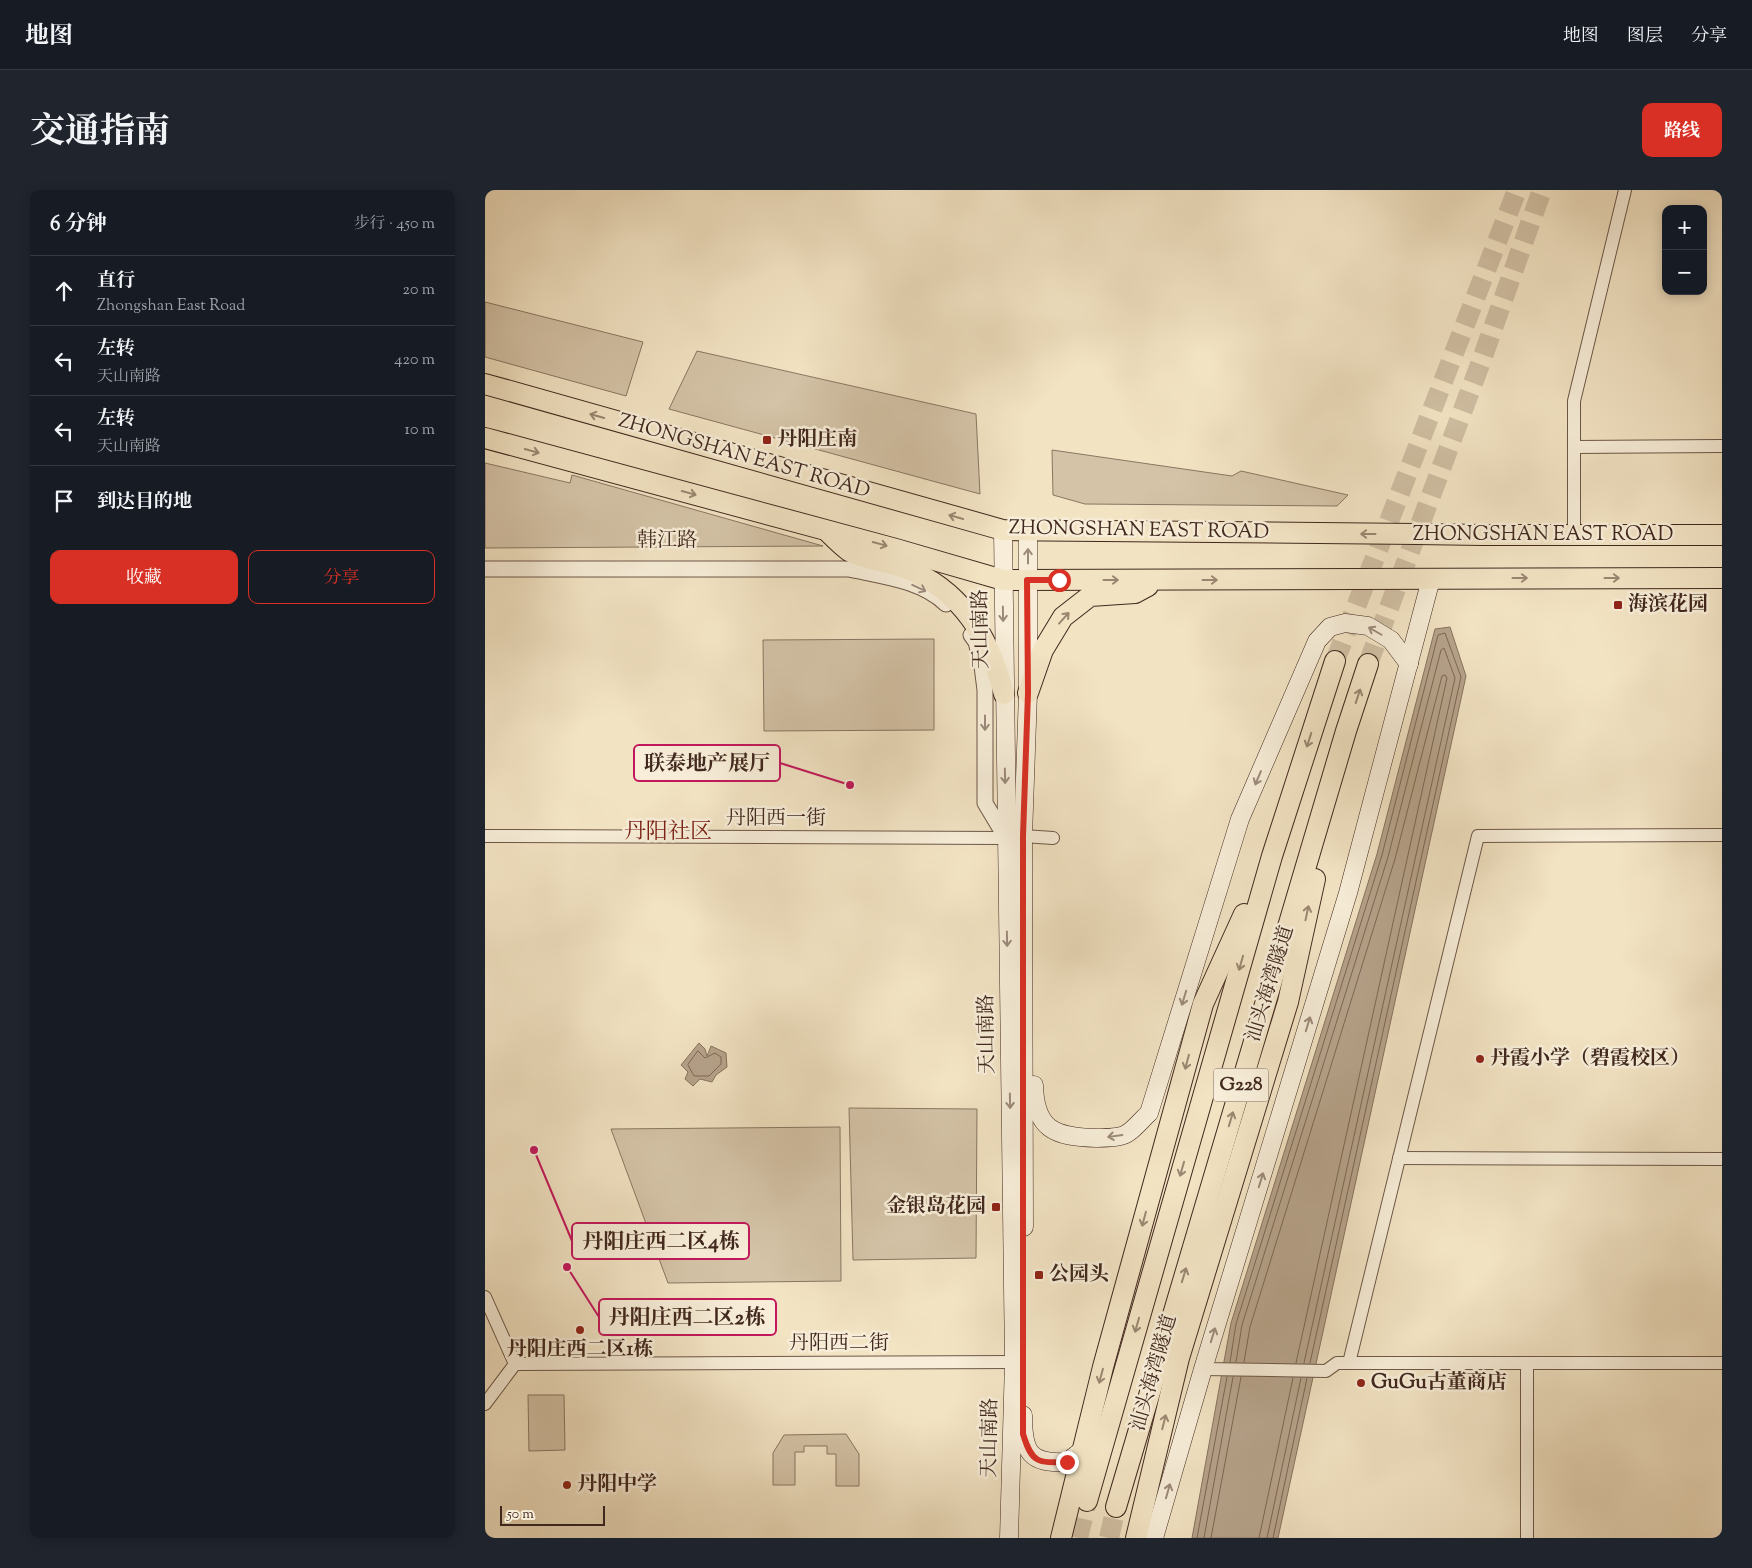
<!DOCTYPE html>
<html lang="zh">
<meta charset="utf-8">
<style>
:root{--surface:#171b24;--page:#20242c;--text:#f1f3f6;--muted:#9ea1a6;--line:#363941;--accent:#d93025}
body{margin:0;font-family:"Sorts Mill Goudy","Noto Serif SC",serif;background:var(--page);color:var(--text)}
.controls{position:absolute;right:15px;top:15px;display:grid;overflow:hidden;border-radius:10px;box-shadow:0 2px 12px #0003}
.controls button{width:45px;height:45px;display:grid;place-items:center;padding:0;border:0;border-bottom:1px solid var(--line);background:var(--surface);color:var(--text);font:25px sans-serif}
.scale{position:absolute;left:15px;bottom:12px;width:105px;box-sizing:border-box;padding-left:5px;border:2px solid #41281e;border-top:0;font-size:14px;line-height:18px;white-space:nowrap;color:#41281e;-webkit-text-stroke:4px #f7edd8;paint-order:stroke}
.stop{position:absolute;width:15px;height:15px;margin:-11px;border:4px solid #d93025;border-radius:50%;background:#fff}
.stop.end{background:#d93025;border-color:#fff;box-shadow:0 1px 5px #0008}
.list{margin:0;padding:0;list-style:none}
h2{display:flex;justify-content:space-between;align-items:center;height:65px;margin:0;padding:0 20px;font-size:21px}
h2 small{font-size:16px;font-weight:400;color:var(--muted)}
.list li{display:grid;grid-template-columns:32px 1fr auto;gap:15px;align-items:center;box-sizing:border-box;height:70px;padding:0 20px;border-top:1px solid var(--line)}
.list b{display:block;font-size:19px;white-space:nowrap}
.list p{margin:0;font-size:16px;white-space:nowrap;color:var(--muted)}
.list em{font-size:16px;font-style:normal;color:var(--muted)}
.actions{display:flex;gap:10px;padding:15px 20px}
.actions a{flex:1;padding:11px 0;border:1px solid var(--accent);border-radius:10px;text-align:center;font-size:18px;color:var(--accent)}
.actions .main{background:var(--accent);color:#fff}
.icon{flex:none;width:28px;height:28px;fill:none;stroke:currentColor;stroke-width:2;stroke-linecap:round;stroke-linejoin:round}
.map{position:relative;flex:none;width:1237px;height:1348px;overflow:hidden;border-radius:10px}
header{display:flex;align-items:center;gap:30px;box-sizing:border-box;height:70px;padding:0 25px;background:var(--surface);border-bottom:1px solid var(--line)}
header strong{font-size:24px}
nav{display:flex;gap:28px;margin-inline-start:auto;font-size:18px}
.intro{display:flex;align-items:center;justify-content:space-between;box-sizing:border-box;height:120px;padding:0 30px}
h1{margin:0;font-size:35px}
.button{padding:12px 22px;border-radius:10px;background:var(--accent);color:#fff;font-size:18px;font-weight:700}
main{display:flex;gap:30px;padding:0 30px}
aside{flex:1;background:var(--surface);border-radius:10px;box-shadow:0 2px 12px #0003}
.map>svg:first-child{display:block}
.green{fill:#d4c3a7;stroke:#8a7662}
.water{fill:#b6a38b;stroke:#87725f}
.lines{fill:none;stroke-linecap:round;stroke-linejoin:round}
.shore{stroke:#7c6654;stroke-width:1}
.trunk-tunnel{stroke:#cfbea2;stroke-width:20;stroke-dasharray:20 10;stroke-linecap:butt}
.minor-casing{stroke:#6d5747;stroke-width:14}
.tertiary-casing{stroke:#6d5747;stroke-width:17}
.secondary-casing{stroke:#41281e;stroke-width:19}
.primary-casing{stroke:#41281e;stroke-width:22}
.trunk-casing{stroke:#41281e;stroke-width:22}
.minor{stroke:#f7edd8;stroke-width:12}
.tertiary{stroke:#f7edd8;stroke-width:15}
.secondary{stroke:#f7edd8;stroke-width:18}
.primary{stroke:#f2e3c3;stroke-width:20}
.trunk{stroke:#f2e3c3;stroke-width:20}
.primary-bridge-casing{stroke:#41281e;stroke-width:22;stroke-linecap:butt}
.primary-bridge{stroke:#f2e3c3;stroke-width:20}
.oneway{stroke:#9a8670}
.oneway2{stroke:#9c8a7b}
.route{stroke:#d93025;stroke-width:6}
.poi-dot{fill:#8f2418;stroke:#f7edd8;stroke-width:2}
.labels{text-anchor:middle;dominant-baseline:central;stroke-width:5;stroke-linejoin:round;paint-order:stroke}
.shield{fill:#f7edd8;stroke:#786356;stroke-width:1}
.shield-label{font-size:19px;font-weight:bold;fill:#41281e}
.poi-label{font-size:20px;font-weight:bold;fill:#41281e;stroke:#f7edd8;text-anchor:start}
.street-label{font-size:20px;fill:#41281e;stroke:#f7edd8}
.quarter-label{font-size:22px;fill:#7a1f14;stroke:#f7edd8}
.leader{fill:none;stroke:#c2185b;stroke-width:2}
.callout-dot{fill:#c2185b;stroke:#f7edd8;stroke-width:2}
.callout{fill:#f7edd8;stroke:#c2185b;stroke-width:2}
.callout-label{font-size:21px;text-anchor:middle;font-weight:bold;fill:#41281e}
</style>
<header>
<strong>地图</strong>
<nav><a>地图</a><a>图层</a><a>分享</a></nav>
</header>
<div class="intro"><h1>交通指南</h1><a class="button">路线</a></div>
<main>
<aside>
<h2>6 分钟<small>步行 · 450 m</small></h2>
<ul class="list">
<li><svg class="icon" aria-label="ahead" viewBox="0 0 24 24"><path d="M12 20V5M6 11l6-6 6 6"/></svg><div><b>直行</b><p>Zhongshan East Road</p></div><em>20 m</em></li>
<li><svg class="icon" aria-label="left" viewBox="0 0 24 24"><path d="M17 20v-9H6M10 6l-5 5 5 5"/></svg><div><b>左转</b><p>天山南路</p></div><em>420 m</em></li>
<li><svg class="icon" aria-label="left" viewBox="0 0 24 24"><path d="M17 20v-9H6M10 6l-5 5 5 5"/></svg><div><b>左转</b><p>天山南路</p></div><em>10 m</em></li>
<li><svg class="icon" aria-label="arrive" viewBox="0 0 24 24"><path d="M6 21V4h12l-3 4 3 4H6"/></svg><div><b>到达目的地</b></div></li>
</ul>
<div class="actions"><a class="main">收藏</a><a>分享</a></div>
</aside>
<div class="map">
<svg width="1237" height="1348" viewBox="0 0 1237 1348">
<rect width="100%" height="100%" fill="#f2e3c3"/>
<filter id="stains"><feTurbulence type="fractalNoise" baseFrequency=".004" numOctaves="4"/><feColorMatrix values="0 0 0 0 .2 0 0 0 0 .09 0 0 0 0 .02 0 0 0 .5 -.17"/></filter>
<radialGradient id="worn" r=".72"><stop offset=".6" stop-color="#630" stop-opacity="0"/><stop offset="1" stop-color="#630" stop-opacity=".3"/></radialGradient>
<!-- green -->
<g class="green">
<polygon points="0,112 158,152 141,206 0,167"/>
<polygon points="212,161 491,224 495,304 184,219"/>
<polygon points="567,260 747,286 756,281 863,305 852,316 600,314 568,305"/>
<polygon points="0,273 85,293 87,285 338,356 0,358"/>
<polygon points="449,449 449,540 279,541 278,450"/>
<polygon points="364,918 492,919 491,1068 368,1070"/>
<polygon points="355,937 356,1091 183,1093 126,939"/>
<polygon points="43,1205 79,1205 80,1260 44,1261"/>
<polygon points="361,1244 374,1264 374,1296 351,1296 351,1264 342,1264 342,1256 319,1256 319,1262 310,1262 310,1295 288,1295 288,1263 299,1245"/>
</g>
<!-- water -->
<g class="water">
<polygon points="965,437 981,486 793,1348 707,1348 746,1133 892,664 950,439"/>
<polygon points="214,853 220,859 222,866 226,856 241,863 242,877 231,885 227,892 215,889 208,896 200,889 203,882 196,875"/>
</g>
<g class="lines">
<!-- shore -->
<g class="shore">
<polygon points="213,861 220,868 230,863 236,867 236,874 224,886 209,886 203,875"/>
<polyline points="745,1172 751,1134 897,665 953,445 960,443 976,487 825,1173"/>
<polyline points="751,1172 757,1135 903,667 956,460 959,458 970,488 819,1173"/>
<polyline points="759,1172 765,1137 910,669 957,486 960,485 962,488 811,1173"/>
<polyline points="712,1348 742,1187"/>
<polyline points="719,1348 748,1187"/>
<polyline points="726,1348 756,1187"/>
<polyline points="774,1348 808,1188"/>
<polyline points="782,1348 816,1188"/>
<polyline points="788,1348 822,1188"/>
</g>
<!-- trunk-tunnel -->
<g class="trunk-tunnel">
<polyline points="850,471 1032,0"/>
<polyline points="883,474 997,169 1057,0"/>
<polyline points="593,1348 602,1311"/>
<polyline points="624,1348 631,1317"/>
</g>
<!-- minor casing -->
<g class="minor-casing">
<g id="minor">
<polyline points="1089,257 1237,256"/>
<polyline points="1089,346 1089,211 1140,0"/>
<polyline points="0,646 521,648"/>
<polyline points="538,646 568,648"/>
<polyline points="914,968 1237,969"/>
<polyline points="0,1107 30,1174 0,1214"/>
<polyline points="864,1173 993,646 1237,645"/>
<polyline points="1042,1173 1042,1348"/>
<polyline points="30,1174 529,1172"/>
<polyline points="718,1179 841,1181 852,1173 1237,1173"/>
</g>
</g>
<!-- tertiary casing -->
<g class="tertiary-casing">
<g id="tertiary">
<path d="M0,379H364C396,386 436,390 461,414"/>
<polyline points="486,445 491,452 497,476 500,500 500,613 521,648"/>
</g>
</g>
<!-- secondary casing -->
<g class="secondary-casing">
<g id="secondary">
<polyline points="518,340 529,1172 524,1348"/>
<path d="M549,895C550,939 569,947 611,948C619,948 634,948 641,944C649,940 657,929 664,923L755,629L832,451L845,437L860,433L883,436L906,450L924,474"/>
<polyline points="539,1037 538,646 543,503 543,341"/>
<path d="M538,1225C538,1262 544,1274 582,1272L596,1261"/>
<polyline points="669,1348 718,1179 863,703 946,389"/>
</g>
</g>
<!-- primary casing -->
<g class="primary-casing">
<g id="primary">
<polyline points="0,194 518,340 932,344"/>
<polyline points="0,248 411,359 518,390 1237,388"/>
<path d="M344,343C350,349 357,356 364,361C379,370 405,372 422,379C478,401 505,449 519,504"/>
<polyline points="997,345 1237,345"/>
<polyline points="543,503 558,460 578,427 605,406 650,403 663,396"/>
</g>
</g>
<!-- trunk casing -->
<g class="trunk-casing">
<g id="trunk">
<polyline points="602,1311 787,666 850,471"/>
<polyline points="631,1317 861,541 883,474"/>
<polyline points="576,1348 618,1177 718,814 759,724"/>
<polyline points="651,1348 694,1168 803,812 830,689"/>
</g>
</g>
<!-- minor -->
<use href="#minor" class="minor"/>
<!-- tertiary -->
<use href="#tertiary" class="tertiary"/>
<!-- secondary -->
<use href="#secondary" class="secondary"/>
<!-- primary -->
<use href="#primary" class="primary"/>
<!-- trunk -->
<use href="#trunk" class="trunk"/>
<!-- primary-bridge casing -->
<g class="primary-bridge-casing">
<polyline id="primary-bridge" points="932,344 997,345"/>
</g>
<!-- primary-bridge -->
<use href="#primary-bridge" class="primary-bridge"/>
</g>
<!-- one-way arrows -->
<defs><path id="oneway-shaft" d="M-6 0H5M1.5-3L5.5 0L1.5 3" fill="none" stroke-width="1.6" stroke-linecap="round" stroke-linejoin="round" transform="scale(1.25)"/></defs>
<g class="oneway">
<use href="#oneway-shaft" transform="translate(112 226) rotate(-164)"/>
<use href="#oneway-shaft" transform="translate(47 261) rotate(15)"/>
<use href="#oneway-shaft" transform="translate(204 303) rotate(15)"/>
<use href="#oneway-shaft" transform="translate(471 327) rotate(-164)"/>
<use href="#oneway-shaft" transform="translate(883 344) rotate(-180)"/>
<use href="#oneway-shaft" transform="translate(395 354) rotate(15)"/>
<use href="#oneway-shaft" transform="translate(1035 388)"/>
<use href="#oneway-shaft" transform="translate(1127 388)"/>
<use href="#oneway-shaft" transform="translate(626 390)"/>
<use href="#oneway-shaft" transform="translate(725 390)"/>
<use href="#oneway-shaft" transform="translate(579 428) rotate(-48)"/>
<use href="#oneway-shaft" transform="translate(873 506) rotate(-72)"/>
<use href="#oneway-shaft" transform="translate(824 550) rotate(108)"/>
<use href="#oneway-shaft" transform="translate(822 723) rotate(-78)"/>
<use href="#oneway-shaft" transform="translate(756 773) rotate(106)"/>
<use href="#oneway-shaft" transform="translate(702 872) rotate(105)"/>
<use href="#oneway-shaft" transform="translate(746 929) rotate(-73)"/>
<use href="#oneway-shaft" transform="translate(697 979) rotate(106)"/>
<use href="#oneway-shaft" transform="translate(659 1029) rotate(105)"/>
<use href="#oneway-shaft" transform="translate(699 1085) rotate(-73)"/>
<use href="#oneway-shaft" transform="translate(652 1135) rotate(106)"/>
<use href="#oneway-shaft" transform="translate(616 1186) rotate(105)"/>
<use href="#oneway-shaft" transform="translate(679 1232) rotate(-76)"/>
</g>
<g class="oneway2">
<use href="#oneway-shaft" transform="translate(543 366) rotate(-90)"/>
<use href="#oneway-shaft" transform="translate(434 398) rotate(25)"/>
<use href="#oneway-shaft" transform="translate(518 424) rotate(89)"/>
<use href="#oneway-shaft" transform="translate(890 441) rotate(-150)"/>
<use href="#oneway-shaft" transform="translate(500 533) rotate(90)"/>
<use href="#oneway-shaft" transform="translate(520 586) rotate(89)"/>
<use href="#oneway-shaft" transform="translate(773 588) rotate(113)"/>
<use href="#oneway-shaft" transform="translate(522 749) rotate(89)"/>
<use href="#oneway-shaft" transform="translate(699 808) rotate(107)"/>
<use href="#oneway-shaft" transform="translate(823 834) rotate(-73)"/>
<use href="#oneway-shaft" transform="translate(525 911) rotate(89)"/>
<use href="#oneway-shaft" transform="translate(630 946) rotate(172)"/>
<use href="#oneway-shaft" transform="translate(776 990) rotate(-73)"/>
<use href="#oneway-shaft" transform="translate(728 1145) rotate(-73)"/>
<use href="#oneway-shaft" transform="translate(683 1301) rotate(-74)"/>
</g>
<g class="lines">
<!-- route -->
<path class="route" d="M574,390H542L543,503L538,646V1244C547,1273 552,1273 582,1272"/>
</g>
<!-- markers -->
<g class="poi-dot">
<rect x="277" y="245" width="10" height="10" rx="2.5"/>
<rect x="1128" y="410" width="10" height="10" rx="2.5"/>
<circle cx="995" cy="869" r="5"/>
<rect x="506" y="1012" width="10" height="10" rx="2.5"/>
<rect x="549" y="1080" width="10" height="10" rx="2.5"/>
<circle cx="95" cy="1140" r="5"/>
<circle cx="876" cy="1193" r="5"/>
<circle cx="82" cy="1295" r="5"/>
</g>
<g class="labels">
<!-- shield labels -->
<rect class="shield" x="728.5" y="878.5" width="55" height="33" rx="4"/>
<g class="shield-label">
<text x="756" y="895">G228</text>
</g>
<!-- poi labels -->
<g class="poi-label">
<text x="292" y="250">丹阳庄南</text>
<text x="1143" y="415">海滨花园</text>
<text x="1005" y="869">丹霞小学（碧霞校区）</text>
<text x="501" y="1017" text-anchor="end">金银岛花园</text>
<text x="564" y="1085">公园头</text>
<text x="95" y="1160" text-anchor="middle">丹阳庄西二区1栋</text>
<text x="886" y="1193">GuGu古董商店</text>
<text x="92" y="1295">丹阳中学</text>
</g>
<!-- street labels -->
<g class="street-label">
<text transform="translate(259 267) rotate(16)">ZHONGSHAN EAST ROAD</text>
<text transform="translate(654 341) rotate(1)">ZHONGSHAN EAST ROAD</text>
<text x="1058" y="345">ZHONGSHAN EAST ROAD</text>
<text x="182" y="351">韩江路</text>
<text transform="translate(497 439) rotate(-91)">天山南路</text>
<text x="291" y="629">丹阳西一街</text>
<text transform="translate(786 794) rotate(-73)">汕头海湾隧道</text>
<text transform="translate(503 844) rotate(-91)">天山南路</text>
<text x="354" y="1154">丹阳西二街</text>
<text transform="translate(670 1183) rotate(-74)">汕头海湾隧道</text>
<text transform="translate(506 1248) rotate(-89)">天山南路</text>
</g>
<!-- quarter labels -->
<g class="quarter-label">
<text x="183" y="643">丹阳社区</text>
</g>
</g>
<!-- callouts -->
<path class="leader" d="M365 595L295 573M49 960L87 1051M82 1077L114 1127"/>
<g class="callout-dot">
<circle cx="365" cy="595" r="5"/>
<circle cx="49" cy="960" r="5"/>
<circle cx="82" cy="1077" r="5"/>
</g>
<g class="callout">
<rect x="149" y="555" width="146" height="36" rx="5"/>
<rect x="87" y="1033" width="177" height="36" rx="5"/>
<rect x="114" y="1109" width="177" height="36" rx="5"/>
</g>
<g class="callout-label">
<text x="222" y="580">联泰地产展厅</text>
<text x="176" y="1058">丹阳庄西二区4栋</text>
<text x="202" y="1134">丹阳庄西二区2栋</text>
</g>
<rect width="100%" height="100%" filter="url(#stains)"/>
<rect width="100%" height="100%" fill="url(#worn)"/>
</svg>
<div class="controls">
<button>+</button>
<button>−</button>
</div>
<div class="scale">50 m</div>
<div class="stop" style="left:574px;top:390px"></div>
<div class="stop end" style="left:582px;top:1272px"></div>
</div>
</main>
